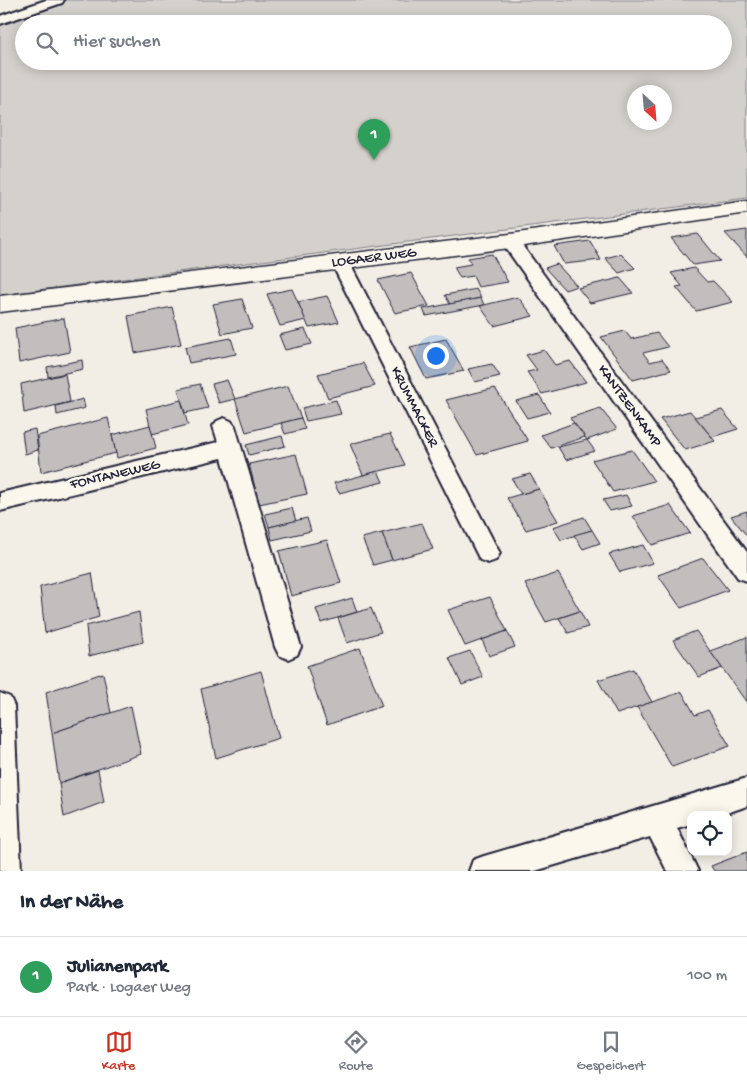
<!DOCTYPE html>
<html lang="de">
<meta charset="utf-8">
<style>
:root{--surface:#fff;--page:#f6f6f7;--text:#1f2937;--muted:#747a83;--line:#e0e1e3;--accent:#c8321e}
body{margin:0;font-family:"Gochi Hand",sans-serif;background:var(--page);color:var(--text)}
.controls{position:absolute;right:15px;bottom:15px;display:grid;overflow:hidden;border-radius:10px;box-shadow:0 2px 12px #0003}
.controls button{width:45px;height:45px;display:grid;place-items:center;padding:0;border:0;border-bottom:1px solid var(--line);background:var(--surface);color:var(--text);font:25px sans-serif}
.compass{position:absolute;left:627px;top:85px;width:45px;height:45px;border-radius:50%;background:var(--surface);box-shadow:0 2px 12px #0003;rotate:154deg}
.you{position:absolute;left:435px;top:355px;width:18px;height:18px;margin:-12px;border:4px solid #fff;border-radius:50%;background:#1a73e8;box-shadow:0 0 0 8px #1a73e833}
.badge{display:grid;place-items:center;width:32px;height:32px;border-radius:50%;background:var(--accent);color:#fff;font-size:16px;font-weight:700}
.pin{position:absolute;translate:-50% -41px;filter:drop-shadow(0 1px 2px #0008)}
.pin::after{content:'';position:absolute;top:26px;width:18px;height:15px;background:inherit;clip-path:polygon(0 0,100% 0,50% 100%)}
.list{margin:0;padding:0;list-style:none}
h2{display:flex;justify-content:space-between;align-items:center;height:65px;margin:0;padding:0 20px;font-size:21px}
h2 small{font-size:16px;font-weight:400;color:var(--muted)}
.list li{display:grid;grid-template-columns:32px 1fr auto;gap:15px;align-items:center;box-sizing:border-box;height:80px;padding:0 20px;border-top:1px solid var(--line)}
.list b{display:block;font-size:19px;white-space:nowrap}
.list p{margin:0;font-size:16px;white-space:nowrap;color:var(--muted)}
.list em{font-size:16px;font-style:normal;color:var(--muted)}
.icon{flex:none;width:28px;height:28px;fill:none;stroke:currentColor;stroke-width:2;stroke-linecap:round;stroke-linejoin:round}
.map{position:relative;flex:none;width:747px;height:871px;overflow:hidden}
.search{position:absolute;background:var(--surface);box-shadow:0 2px 12px #0003;left:15px;right:15px;top:15px;height:55px;display:flex;align-items:center;gap:12px;box-sizing:border-box;padding:0 18px;border-radius:28px;color:var(--muted);font-size:19px}
.sheet{height:145px;background:var(--surface)}
nav{display:flex;justify-content:space-around;align-items:center;box-sizing:border-box;height:70px;border-top:1px solid var(--line);background:var(--surface);font-size:14px;color:var(--muted)}
nav a{display:grid;justify-items:center;gap:2px}
nav .on{color:var(--accent)}
.map>svg:first-child{display:block}
.green{fill:#d4d1cc;stroke:#7b7a84;fill-rule:evenodd}
.building{fill:#c2bebe;stroke:#22223b}
.lines{fill:none;stroke-linecap:round;stroke-linejoin:round}
.street-casing{stroke:#22223b;stroke-width:4}
.secondary-casing{stroke:#22223b;stroke-width:3}
.street{fill:#fbf7ec;fill-rule:evenodd}
.secondary{fill:#fbf7ec;fill-rule:evenodd}
.labels{text-anchor:middle;dominant-baseline:central;stroke-width:5;stroke-linejoin:round;paint-order:stroke}
.street-label{font-size:15px;fill:#22223b;stroke:#fbf7ec}
</style>
<div class="map">
<svg width="747" height="871" viewBox="0 0 747 871">
<rect width="100%" height="100%" fill="#f2eee5"/>
<filter id="ink" filterUnits="userSpaceOnUse"><feTurbulence type="fractalNoise" baseFrequency=".02" numOctaves="2"/><feDisplacementMap in="SourceGraphic" scale="10" xChannelSelector="R" yChannelSelector="G"/><feConvolveMatrix kernelMatrix="1 2 1 2 8 2 1 2 1" color-interpolation-filters="sRGB"/></filter>
<g filter="url(#ink)">
<!-- green -->
<path class="green" d="M65,0H747V198L0,295V22ZM24,24H723V61H24ZM634,92H664V122H634Z"/>
<!-- building -->
<g class="building">
<polygon points="747,230 747,257 725,233"/>
<polygon points="698,234 720,261 693,265 671,238"/>
<polygon points="590,241 601,260 564,264 554,246"/>
<polygon points="492,254 508,282 478,287 473,276 460,278 454,267 471,264 468,258"/>
<polygon points="621,254 635,268 619,273 605,258"/>
<polygon points="557,264 577,286 565,290 545,268"/>
<polygon points="694,268 707,282 713,281 733,302 696,311 676,287 682,286 671,273"/>
<polygon points="411,273 429,306 395,313 378,280"/>
<polygon points="620,278 633,293 590,303 578,288"/>
<polygon points="292,289 306,320 280,326 267,294"/>
<polygon points="476,289 481,298 450,304 445,295"/>
<polygon points="327,296 339,322 309,328 298,302"/>
<polygon points="518,297 533,316 494,326 480,306"/>
<polygon points="481,298 484,305 426,316 423,309"/>
<polygon points="242,299 252,328 222,334 213,304"/>
<polygon points="172,307 181,344 135,353 128,316"/>
<polygon points="64,318 70,352 19,363 15,328"/>
<polygon points="305,329 312,344 285,350 279,335"/>
<polygon points="625,331 631,339 657,333 668,347 643,353 650,362 662,359 671,370 633,380 601,337"/>
<polygon points="231,338 236,354 189,363 185,347"/>
<polygon points="446,339 464,371 426,379 410,347"/>
<polygon points="544,350 555,365 570,361 586,382 542,394 527,372 537,370 526,355"/>
<polygon points="82,360 83,369 48,377 47,367"/>
<polygon points="363,363 375,386 328,398 318,374"/>
<polygon points="492,364 500,376 475,382 468,369"/>
<polygon points="65,374 70,402 24,413 21,384"/>
<polygon points="227,380 235,399 219,403 212,384"/>
<polygon points="200,384 208,408 185,413 178,389"/>
<polygon points="288,386 301,418 246,432 235,399"/>
<polygon points="495,388 528,441 477,455 446,400"/>
<polygon points="539,395 550,412 527,418 516,401"/>
<polygon points="83,399 85,408 57,415 56,406"/>
<polygon points="181,400 188,425 152,434 146,409"/>
<polygon points="336,400 341,414 306,421 302,408"/>
<polygon points="600,408 617,429 587,440 570,418"/>
<polygon points="722,410 738,429 712,437 695,417"/>
<polygon points="690,411 715,441 685,450 660,419"/>
<polygon points="108,418 116,453 41,472 37,436"/>
<polygon points="301,418 305,429 285,434 281,423"/>
<polygon points="574,423 585,437 551,448 541,435"/>
<polygon points="150,425 156,448 117,458 112,435"/>
<polygon points="35,429 38,450 25,454 22,432"/>
<polygon points="390,434 405,465 363,475 350,444"/>
<polygon points="282,436 285,446 249,455 246,445"/>
<polygon points="587,440 595,451 566,460 558,447"/>
<polygon points="632,450 654,481 613,492 592,460"/>
<polygon points="296,454 307,494 259,504 249,464"/>
<polygon points="378,471 383,482 339,493 334,483"/>
<polygon points="530,474 539,489 521,494 512,479"/>
<polygon points="539,489 558,521 526,530 507,498"/>
<polygon points="626,495 632,506 610,511 603,500"/>
<polygon points="670,505 690,533 652,545 633,516"/>
<polygon points="292,508 296,521 269,527 265,514"/>
<polygon points="747,511 747,536 731,516"/>
<polygon points="584,517 592,530 561,540 553,527"/>
<polygon points="307,518 311,531 272,540 269,527"/>
<polygon points="422,523 433,549 392,560 382,533"/>
<polygon points="592,530 600,543 583,549 574,535"/>
<polygon points="382,533 392,560 373,565 362,538"/>
<polygon points="327,540 341,583 291,596 279,551"/>
<polygon points="643,545 653,563 620,572 609,554"/>
<polygon points="703,558 728,590 681,608 658,575"/>
<polygon points="92,573 99,617 45,633 40,587"/>
<polygon points="558,573 580,611 546,622 525,584"/>
<polygon points="490,597 507,631 465,646 448,610"/>
<polygon points="352,598 357,612 321,623 316,609"/>
<polygon points="371,608 381,632 347,643 338,618"/>
<polygon points="580,611 588,627 568,633 559,618"/>
<polygon points="139,612 143,642 89,656 86,626"/>
<polygon points="507,631 515,647 489,656 482,640"/>
<polygon points="696,631 722,668 699,677 673,640"/>
<polygon points="747,637 747,703 710,651"/>
<polygon points="360,648 382,706 327,725 307,666"/>
<polygon points="470,651 483,677 462,685 449,658"/>
<polygon points="633,669 652,702 617,714 598,680"/>
<polygon points="261,671 279,738 216,758 201,689"/>
<polygon points="103,673 111,713 52,733 46,692"/>
<polygon points="682,692 695,715 708,710 730,746 672,767 637,707"/>
<polygon points="131,706 141,754 59,783 52,733"/>
<polygon points="98,770 104,802 64,817 59,783"/>
<polygon points="747,852 747,871 714,871 711,866"/>
</g>
<g class="lines">
<!-- street casing -->
<g class="street-casing">
<g id="street">
<polygon points="46,0 64,0 62,3 0,24 0,16"/>
<polygon points="510,236 516,237 747,552 747,581 738,578 501,241 504,237"/>
<polygon points="340,257 346,258 349,262 496,546 500,553 496,560 488,563 480,560 331,262 334,258"/>
<polygon points="224,418 231,421 235,426 301,647 297,655 288,659 279,655 275,647 222,458 0,511 0,493 218,442 213,426 217,421"/>
<polygon points="0,693 10,697 14,706 21,871 0,871"/>
<polygon points="747,778 747,806 721,815 691,815 691,824 677,828 698,871 667,871 650,837 535,871 469,871 473,860 484,856"/>
</g>
</g>
<!-- secondary casing -->
<g class="secondary-casing">
<polygon id="secondary" points="747,201 747,213 510,248 0,312 0,296 510,234"/>
</g>
<!-- street -->
<use href="#street" class="street"/>
<!-- secondary -->
<use href="#secondary" class="secondary"/>
</g>
</g>
<g class="labels">
<!-- street labels -->
<g class="street-label">
<text transform="translate(374 258) rotate(-7)">LOGAER WEG</text>
<text transform="translate(629 406) rotate(54)">KANTZENKAMP</text>
<text transform="translate(414 407) rotate(63)">KRUMMACKER</text>
<text transform="translate(115 475) rotate(-13)">FONTANEWEG</text>
</g>
</g>
</svg>
<div class="controls">
<button><svg class="icon" aria-label="locate" viewBox="0 0 24 24"><circle cx="12" cy="12" r="6"/><path d="M12 2v4M12 18v4M2 12h4M18 12h4"/></svg></button>
</div>
<svg class="compass" viewBox="-18 -18 36 36"><path d="M0-13l5 13h-10z" fill="#e53935"/><path d="M0 13l5-13h-10z" fill="#747a83"/></svg>
<div class="you"></div>
<div class="pin badge" style="left:374px;top:160px;background:#2e9e5b">1</div>
<div class="search"><svg class="icon" aria-label="search" viewBox="0 0 24 24"><circle cx="10" cy="10" r="6"/><path d="M15 15l6 6"/></svg>Hier suchen</div>
</div>
<section class="sheet">
<h2>In der Nähe<small></small></h2>
<ul class="list">
<li><span class="badge" style="background:#2e9e5b">1</span><div><b>Julianenpark</b><p>Park · Logaer Weg</p></div><em>100 m</em></li>
</ul>
</section>
<nav>
<a class="on"><svg class="icon" aria-label="map" viewBox="0 0 24 24"><path d="M3 6l6-2 6 2 6-2v14l-6 2-6-2-6 2zM9 4v14M15 6v14"/></svg>Karte</a>
<a><svg class="icon" aria-label="directions" viewBox="0 0 24 24"><path d="M12 3l9 9-9 9-9-9zM9 14v-3h6M13 9l2 2-2 2"/></svg>Route</a>
<a><svg class="icon" aria-label="saved" viewBox="0 0 24 24"><path d="M7 4h10v16l-5-4-5 4z"/></svg>Gespeichert</a>
</nav>
